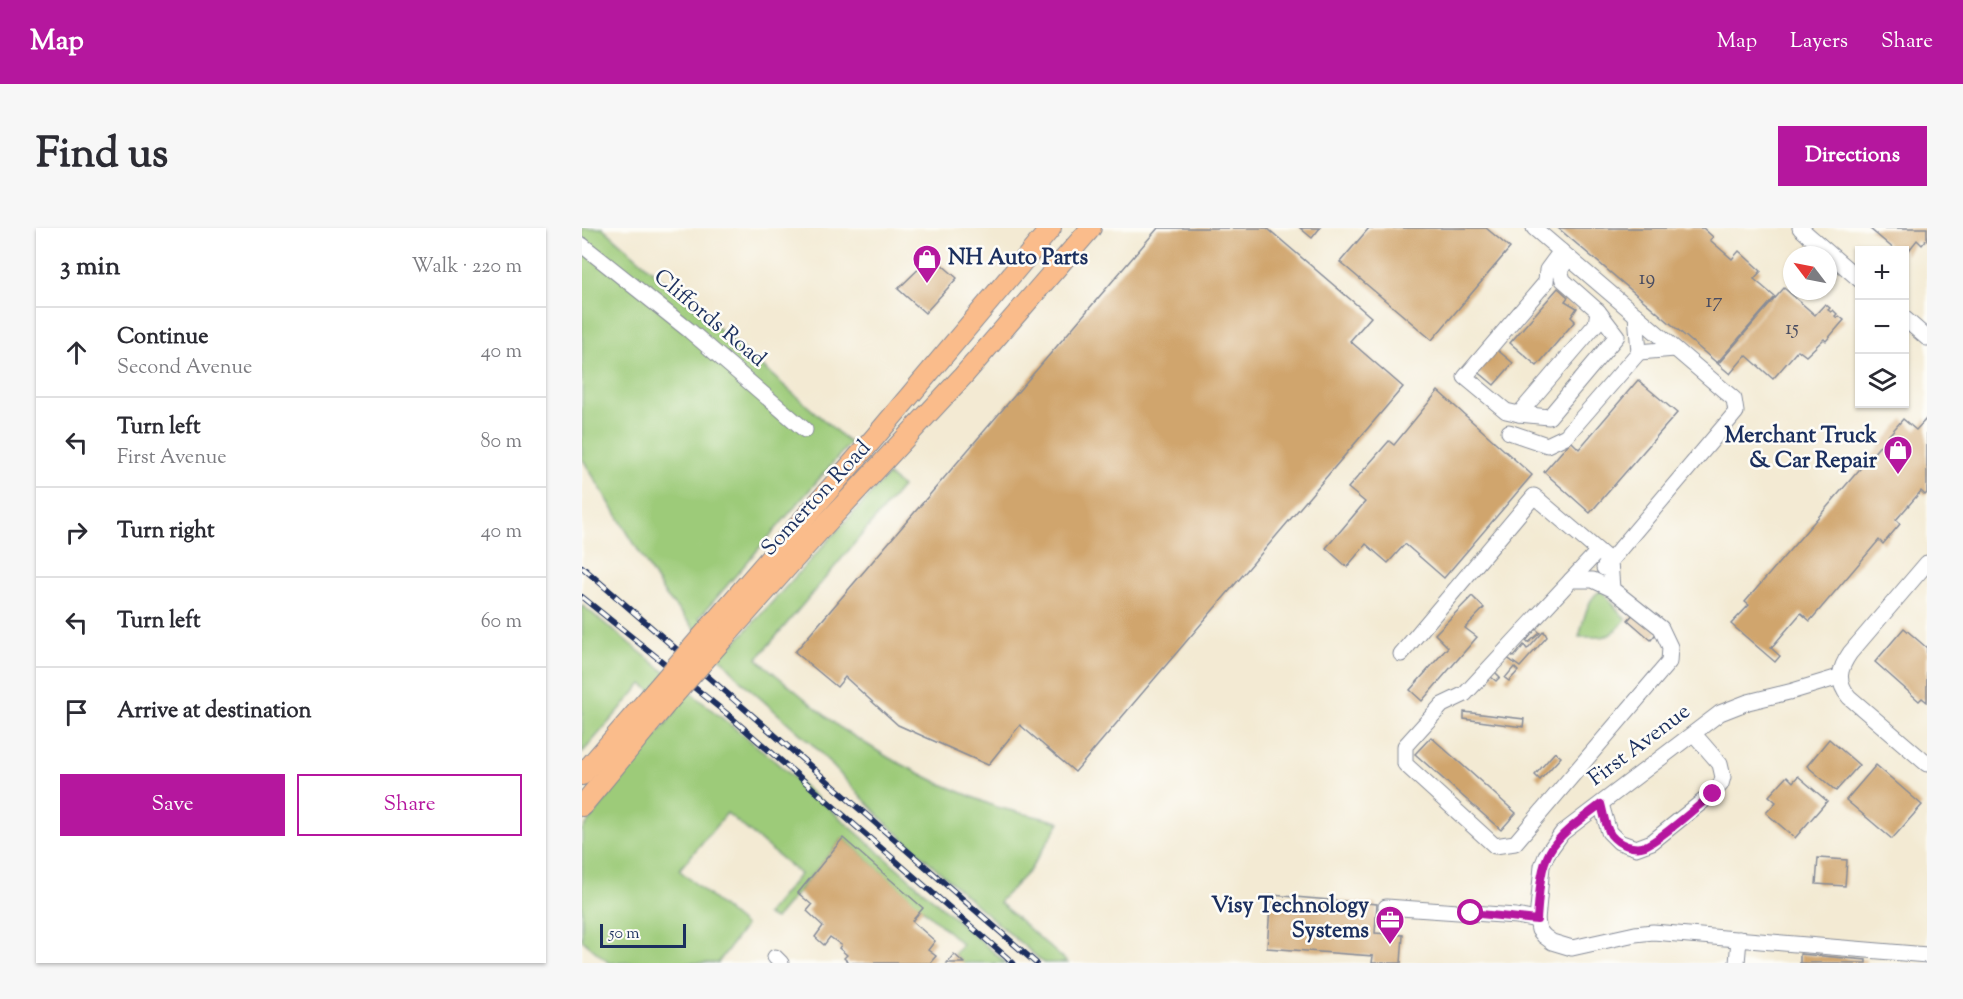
<!DOCTYPE html>
<meta charset="utf-8">
<style>
:root{--surface:#fff;--page:#f7f7f7;--text:#2b2b33;--muted:#7c7c81;--line:#e1e1e2;--accent:#b5179e}
body{margin:0;font-family:"Sorts Mill Goudy",serif;background:var(--page);color:var(--text)}
.controls{position:absolute;right:18px;top:18px;display:grid;overflow:hidden;border-radius:0px;box-shadow:0 2px 4px #0004}
.controls button{width:54px;height:54px;display:grid;place-items:center;padding:0;border:0;border-bottom:2px solid var(--line);background:var(--surface);color:var(--text);font:30px sans-serif}
.compass{position:absolute;left:1201px;top:18px;width:54px;height:54px;border-radius:50%;background:var(--surface);box-shadow:0 2px 4px #0004;rotate:302deg}
.scale{position:absolute;left:18px;bottom:15px;width:86px;box-sizing:border-box;padding-left:6px;border:3px solid #1b2f5e;border-top:0;font-size:16px;line-height:21px;white-space:nowrap;color:#1b2f5e;-webkit-text-stroke:4px #fdfcf7;paint-order:stroke}
.stop{position:absolute;width:18px;height:18px;margin:-14px;border:4px solid #b5179e;border-radius:50%;background:#fff}
.stop.end{background:#b5179e;border-color:#fff;box-shadow:0 2px 6px #0008}
.list{margin:0;padding:0;list-style:none}
h2{display:flex;justify-content:space-between;align-items:center;height:78px;margin:0;padding:0 24px;font-size:26px}
h2 small{font-size:20px;font-weight:400;color:var(--muted)}
.list li{display:grid;grid-template-columns:39px 1fr auto;gap:18px;align-items:center;box-sizing:border-box;height:90px;padding:0 24px;border-top:2px solid var(--line)}
.list b{display:block;font-size:22px;white-space:nowrap}
.list p{margin:0;font-size:20px;white-space:nowrap;color:var(--muted)}
.list em{font-size:20px;font-style:normal;color:var(--muted)}
.actions{display:flex;gap:12px;padding:18px 24px}
.actions a{flex:1;padding:14px 0;border:2px solid var(--accent);border-radius:0px;text-align:center;font-size:21px;color:var(--accent)}
.actions .main{background:var(--accent);color:#fff}
.icon{flex:none;width:33px;height:33px;fill:none;stroke:currentColor;stroke-width:2;stroke-linecap:round;stroke-linejoin:round}
.map{position:relative;flex:none;width:1345px;height:735px;overflow:hidden;border-radius:0px}
header{display:flex;align-items:center;gap:36px;box-sizing:border-box;height:84px;padding:0 30px;background:var(--accent);color:#fff}
header strong{font-size:28px}
nav{display:flex;gap:33px;margin-inline-start:auto;font-size:21px}
.intro{display:flex;align-items:center;justify-content:space-between;box-sizing:border-box;height:144px;padding:0 36px}
h1{margin:0;font-size:42px}
.button{padding:15px 27px;border-radius:0px;background:var(--accent);color:#fff;font-size:21px;font-weight:700}
main{display:flex;gap:36px;padding:0 36px}
aside{flex:1;background:var(--surface);border-radius:0px;box-shadow:0 2px 4px #0004}
.map>svg:first-child{display:block}
.green{fill:#9dcb79;stroke:#5c7d6c;stroke-width:1.5}
.building{fill:#d0a56d}
.lines{fill:none;stroke-linecap:round;stroke-linejoin:round}
.minor-casing{stroke:#878c98;stroke-width:17}
.major-casing{stroke:#878c98;stroke-width:22}
.minor{stroke:#fff;stroke-width:15}
.major{stroke:#fabc8b;stroke-width:20}
.rail-casing{stroke:#1b2f5e;stroke-width:6}
.rail{stroke:#fdfcf7;stroke-width:4;stroke-dasharray:11;stroke-linecap:butt}
.major-bridge-casing{stroke:#878c98;stroke-width:22;stroke-linecap:butt}
.major-bridge{stroke:#fabc8b;stroke-width:20}
.route{stroke:#b5179e;stroke-width:8}
.labels{text-anchor:middle;dominant-baseline:central;stroke-width:5;stroke-linejoin:round;paint-order:stroke}
.number-label{font-size:20px;fill:#484c62}
.poi-label{font-size:22px;font-weight:bold;fill:#1b2f5e;stroke:#fdfcf7;text-anchor:end}
.street-label{font-size:22px;fill:#1b2f5e;stroke:#fdfcf7}
</style>
<header>
<strong>Map</strong>
<nav><a>Map</a><a>Layers</a><a>Share</a></nav>
</header>
<div class="intro"><h1>Find us</h1><a class="button">Directions</a></div>
<main>
<aside>
<h2>3 min<small>Walk · 220 m</small></h2>
<ul class="list">
<li><svg class="icon" aria-label="ahead" viewBox="0 0 24 24"><path d="M12 20V5M6 11l6-6 6 6"/></svg><div><b>Continue</b><p>Second Avenue</p></div><em>40 m</em></li>
<li><svg class="icon" aria-label="left" viewBox="0 0 24 24"><path d="M17 20v-9H6M10 6l-5 5 5 5"/></svg><div><b>Turn left</b><p>First Avenue</p></div><em>80 m</em></li>
<li><svg class="icon" aria-label="right" viewBox="0 0 24 24"><path d="M7 20v-9h11M14 6l5 5-5 5"/></svg><div><b>Turn right</b></div><em>40 m</em></li>
<li><svg class="icon" aria-label="left" viewBox="0 0 24 24"><path d="M17 20v-9H6M10 6l-5 5 5 5"/></svg><div><b>Turn left</b></div><em>60 m</em></li>
<li><svg class="icon" aria-label="arrive" viewBox="0 0 24 24"><path d="M6 21V4h12l-3 4 3 4H6"/></svg><div><b>Arrive at destination</b></div></li>
</ul>
<div class="actions"><a class="main">Save</a><a>Share</a></div>
</aside>
<div class="map">
<svg width="1345" height="735" viewBox="0 0 1345 735">
<rect width="100%" height="100%" fill="#fdfcf7"/>
<filter id="ink" filterUnits="userSpaceOnUse"><feTurbulence type="fractalNoise" baseFrequency=".0167" numOctaves="2"/><feDisplacementMap in="SourceGraphic" scale="12" xChannelSelector="R" yChannelSelector="G"/><feConvolveMatrix kernelMatrix="1 2 1 2 8 2 1 2 1" color-interpolation-filters="sRGB"/></filter>
<filter id="wash" filterUnits="userSpaceOnUse"><feTurbulence type="fractalNoise" baseFrequency=".008" numOctaves="4" result="noise"/><feDisplacementMap in="SourceGraphic" scale="24" xChannelSelector="R" yChannelSelector="G"/><feGaussianBlur stdDeviation="1.35" result="paint"/><feColorMatrix in="noise" values="0 0 0 0 0 0 0 0 0 0 0 0 0 0 0 0 0 1.4 0 .05"/><feComposite in="paint" operator="in"/></filter>
<g filter="url(#wash)">
<rect width="100%" height="100%" fill="#f3ead3"/>
<!-- green -->
<g class="green">
<polygon points="0,0 21,0 268,215 117,390 151,417 306,247 320,259 175,431 257,499 307,530 357,555 414,579 478,594 448,642 417,674 486,735 462,735 399,681 303,594 232,518 159,453 84,368 0,230"/>
<path d="M1019,363C1029,371 1034,382 1044,391C1025,414 1024,408 997,409C1001,396 1005,368 1019,363Z"/>
<polygon points="0,377 187,528 424,735 382,735 372,726 380,716 261,610 193,691 184,687 218,646 145,585 97,642 163,698 136,735 27,735 0,712 0,602 94,483 60,456 0,525"/>
</g>
<g id="blocks">
<!-- building -->
<g class="building">
<polygon points="576,0 685,0 789,89 768,113 821,159 493,544 438,497 406,537 316,497 263,449 255,459 213,424"/>
<polygon points="718,0 738,0 730,10"/>
<polygon points="787,0 904,0 928,20 850,112 758,34"/>
<polygon points="976,0 1121,0 1131,9 1128,12 1150,31 1157,23 1179,43 1172,51 1193,69 1135,135"/>
<polygon points="1287,0 1345,0 1345,11 1340,17 1335,12 1323,27 1323,22 1313,22"/>
<polygon points="350,28 375,50 343,85 316,61"/>
<polygon points="976,60 986,69 983,73 995,80 989,89 993,93 955,138 928,115"/>
<polygon points="1202,60 1233,87 1243,76 1248,80 1246,82 1249,84 1251,82 1255,86 1253,88 1255,90 1257,88 1262,92 1244,113 1242,111 1224,128 1216,122 1191,151 1164,127 1148,146 1136,136"/>
<polygon points="913,120 931,135 912,157 894,142"/>
<polygon points="1056,152 1095,185 1008,285 962,244 989,213 997,221"/>
<polygon points="856,163 950,247 862,350 823,316 806,335 784,316 765,339 744,320 783,274 766,260 807,213 812,217"/>
<polygon points="1345,190 1345,265 1343,267 1339,263 1314,292 1318,296 1301,316 1297,312 1228,393 1219,385 1189,420 1198,428 1193,434 1149,396 1167,377 1163,374 1321,191 1334,202"/>
<polygon points="890,368 902,380 883,400 895,409 840,473 828,462 866,419 853,406"/>
<polygon points="1053,384 1076,403 1069,412 1046,392"/>
<polygon points="1322,400 1345,420 1345,474 1340,470 1337,473 1293,434"/>
<polygon points="954,401 958,405 946,415 944,413"/>
<polygon points="962,403 965,409 938,439 924,429 927,425 932,429 942,417 945,421 947,420"/>
<polygon points="932,439 936,443 927,453 923,450"/>
<polygon points="913,444 918,449 914,453 909,449"/>
<polygon points="882,484 942,491 941,499 882,491"/>
<polygon points="849,509 934,585 919,602 833,526"/>
<polygon points="1247,511 1277,537 1254,563 1225,538"/>
<polygon points="973,524 979,529 958,552 953,547"/>
<polygon points="1294,537 1340,577 1310,611 1264,572"/>
<polygon points="1205,548 1211,554 1216,548 1245,573 1213,610 1184,585 1194,574 1187,568"/>
<polygon points="261,610 341,680 330,693 353,713 346,722 354,728 348,735 267,735 262,730 265,727 257,720 259,717 248,709 242,717 233,709 241,698 225,683 230,677 216,665"/>
<polygon points="1236,630 1265,632 1263,658 1234,656"/>
<polygon points="689,667 795,676 793,705 821,707 819,735 790,735 791,728 685,720"/>
<polygon points="372,726 382,735 365,735"/>
<polygon points="1218,726 1284,732 1284,735 1218,735"/>
</g>
</g>
</g>
<g filter="url(#ink)">
<use href="#blocks" fill-opacity="0" stroke="#878c98" stroke-width="1.5"/>
<g class="lines">
<!-- minor casing -->
<g class="minor-casing">
<g id="minor">
<polyline points="952,0 1152,171 1154,184 1028,333 1030,361 1079,400 1088,419 1087,434 933,615 913,618 823,536 823,518 860,477 883,466 989,352 1011,352 1030,361"/>
<polyline points="1218,0 1278,52"/>
<polyline points="0,17 108,103 223,202"/>
<polyline points="979,23 965,42 964,54 883,149 924,183 937,186 1014,96 1016,83 981,52 978,42 987,30"/>
<polyline points="1322,90 1345,110"/>
<polyline points="1057,124 1093,121"/>
<polyline points="937,186 967,189 1035,108 1016,83"/>
<polyline points="927,204 965,217 984,208 1057,124 1054,87"/>
<path d="M1345,335L1268,425C1257,441 1254,453 1267,469L1345,536"/>
<polyline points="989,352 1016,323"/>
<polyline points="819,426 952,268 1028,333 1022,340"/>
<polyline points="1257,449 1211,463 1166,474 1138,485 980,605 965,626 960,638 955,692 957,702 962,708 970,714 990,720 1053,706 1071,704 1345,727"/>
<polyline points="1019,576 1027,604 1037,614 1054,620 1070,614 1131,565 1139,556 1141,549 1138,536 1112,506"/>
<polyline points="804,679 934,688 955,692"/>
<polyline points="193,729 199,735"/>
<polyline points="1155,735 1157,711"/>
</g>
</g>
<!-- major casing -->
<g class="major-casing">
<g id="major">
<polyline points="128,399 293,209 469,0"/>
<polyline points="142,410 239,301 381,148 509,0"/>
<polyline points="0,547 72,464"/>
<polyline points="0,578 85,475"/>
</g>
</g>
<!-- minor -->
<use href="#minor" class="minor"/>
<!-- major -->
<use href="#major" class="major"/>
<!-- rail casing -->
<g class="rail-casing">
<g id="rail">
<polyline points="0,339 454,735"/>
<polyline points="0,369 144,485 431,735"/>
</g>
</g>
<!-- rail -->
<use href="#rail" class="rail"/>
<!-- major-bridge casing -->
<g class="major-bridge-casing">
<g id="major-bridge">
<polyline points="72,464 128,399"/>
<polyline points="85,475 142,410"/>
</g>
</g>
<!-- major-bridge -->
<use href="#major-bridge" class="major-bridge"/>
</g>
</g>
<g class="lines" filter="url(#ink)">
<!-- route -->
<path class="route" d="M889,685L955,692C960,621 963,618 1019,576C1022,586 1023,599 1029,607C1037,617 1052,622 1063,618C1080,611 1114,579 1131,566"/>
</g>
<!-- icons -->
<defs>
<g id="shop-pin" transform="scale(1.5)"><path d="M0 17L-7.5 6A9.5 9.5 0 1 1 7.5 6Z" fill="#b5179e" stroke="#fdfcf7"/><path d="M-5-2.5h2.3a2.7 3.5 0 0 1 5.4 0H5L5.5 6h-11ZM-1.5-2.5h3a1.5 2.3 0 0 0-3 0Z" fill="#fff"/></g>
<g id="office-pin" transform="scale(1.5)"><path d="M0 17L-7.5 6A9.5 9.5 0 1 1 7.5 6Z" fill="#b5179e" stroke="#fdfcf7"/><path d="M-6-3h4V-5.5h4V-3h4V5H-6ZM-1-4.5V-3h2v-1.5ZM-6 0V1H6V0Z" fill="#fff"/></g>
</defs>
<g fill-rule="evenodd">
<use href="#shop-pin" x="345" y="31"/>
<use href="#shop-pin" x="1316" y="222"/>
<use href="#office-pin" x="808" y="692"/>
</g>
<g class="labels">
<!-- number labels -->
<g class="number-label">
<text x="1065" y="51">19</text>
<text x="1132" y="74">17</text>
<text x="1210" y="101">15</text>
</g>
<!-- poi labels -->
<g class="poi-label">
<text x="366" y="31" text-anchor="start">NH Auto Parts</text>
<text x="1295" y="209">Merchant Truck<tspan x="1295" dy="25">&amp; Car Repair</tspan></text>
<text x="787" y="679">Visy Technology<tspan x="787" dy="25">Systems</tspan></text>
</g>
<!-- street labels -->
<g class="street-label">
<text transform="translate(127 91) rotate(40)">Cliffords Road</text>
<text transform="translate(235 271) rotate(-47)">Somerton Road</text>
<text transform="translate(1058 518) rotate(-37)">First Avenue</text>
</g>
</g>
</svg>
<div class="controls">
<button>+</button>
<button>−</button>
<button><svg class="icon" aria-label="layers" viewBox="0 0 24 24"><path d="M12 4l9 5-9 5-9-5zM3 14l9 5 9-5"/></svg></button>
</div>
<svg class="compass" viewBox="-18 -18 36 36"><path d="M0-13l5 13h-10z" fill="#e53935"/><path d="M0 13l5-13h-10z" fill="#7c7c81"/></svg>
<div class="scale">50 m</div>
<div class="stop" style="left:889px;top:685px"></div>
<div class="stop end" style="left:1131px;top:566px"></div>
</div>
</main>
